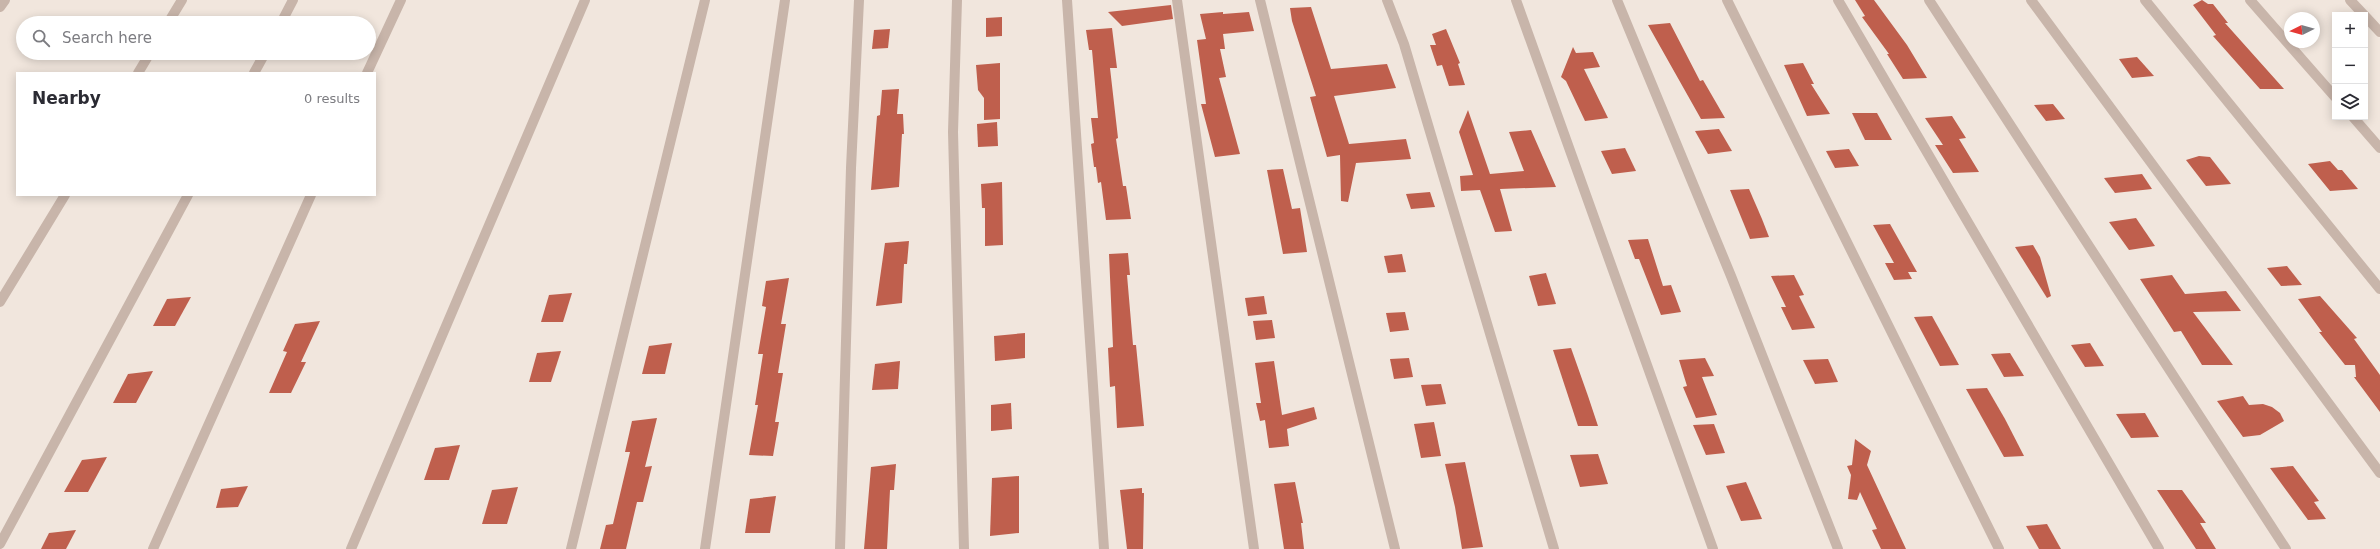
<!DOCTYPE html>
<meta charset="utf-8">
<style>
:root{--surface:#fff;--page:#f2f2f3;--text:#2b2b33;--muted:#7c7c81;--line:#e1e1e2}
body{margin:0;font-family:"DejaVu Sans",sans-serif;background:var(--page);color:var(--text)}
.controls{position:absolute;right:12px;top:12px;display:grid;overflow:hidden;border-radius:0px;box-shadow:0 2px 10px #0003}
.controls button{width:36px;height:36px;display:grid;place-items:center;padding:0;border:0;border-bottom:1px solid var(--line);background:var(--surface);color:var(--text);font:20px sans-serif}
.compass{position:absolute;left:2284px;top:12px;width:36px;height:36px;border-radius:50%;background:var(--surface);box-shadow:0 2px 10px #0003;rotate:265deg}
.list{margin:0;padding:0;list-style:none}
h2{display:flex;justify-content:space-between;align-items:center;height:52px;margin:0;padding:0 16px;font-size:17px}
h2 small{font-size:13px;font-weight:400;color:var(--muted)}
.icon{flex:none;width:22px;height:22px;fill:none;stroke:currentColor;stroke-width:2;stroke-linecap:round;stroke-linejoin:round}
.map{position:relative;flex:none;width:2380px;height:549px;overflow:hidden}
.search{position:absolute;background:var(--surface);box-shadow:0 2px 10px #0003;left:16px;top:16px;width:360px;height:44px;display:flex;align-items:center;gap:10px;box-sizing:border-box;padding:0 14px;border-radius:22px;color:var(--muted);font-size:15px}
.panel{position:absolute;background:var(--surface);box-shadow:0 2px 10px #0003;left:16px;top:72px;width:360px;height:124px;border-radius:0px}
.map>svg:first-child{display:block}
.building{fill:#bf5f4d}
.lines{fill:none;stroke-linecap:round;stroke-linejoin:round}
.minor{stroke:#c8b5aa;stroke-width:10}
.tertiary{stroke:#c8b5aa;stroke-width:10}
</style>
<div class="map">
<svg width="2380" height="549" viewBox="0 0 2380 549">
<rect width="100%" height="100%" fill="#f1e6dd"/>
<!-- building -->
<g class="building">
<polygon points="1855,0 1874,0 1907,45 1927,78 1903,79 1887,54 1889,54 1862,17 1865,16"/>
<polygon points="2202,0 2208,4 2213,4 2228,23 2225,23 2284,89 2260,89 2213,36 2216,35 2193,5"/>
<polygon points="1171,5 1173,19 1122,26 1108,12"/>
<polygon points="1311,7 1331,69 1387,64 1396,88 1334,96 1349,144 1406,139 1411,159 1356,163 1348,202 1341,201 1340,155 1327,157 1310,97 1316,96 1292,21 1290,8"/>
<polygon points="1223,12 1223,14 1249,12 1254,31 1223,34 1225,49 1220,49 1226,77 1219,78 1240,154 1215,157 1201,104 1206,104 1197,40 1206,39 1200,14"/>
<polygon points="1002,17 1002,36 986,37 986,18"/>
<polygon points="1670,23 1700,81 1703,80 1725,118 1701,119 1648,25"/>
<polygon points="1112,28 1117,68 1110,68 1118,138 1116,139 1123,186 1126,186 1131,219 1106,220 1101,182 1098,183 1096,167 1094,167 1091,144 1094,143 1091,118 1098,118 1092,50 1089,50 1086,30"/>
<polygon points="890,29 888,48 872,49 874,30"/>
<polygon points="1446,29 1460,63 1458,64 1465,85 1449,86 1442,65 1437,66 1430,45 1436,45 1432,34"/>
<polygon points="1573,47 1576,53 1593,52 1600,67 1584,69 1608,118 1585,121 1566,81 1561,77"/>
<polygon points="2137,57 2154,76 2132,78 2119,59"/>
<polygon points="1000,63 1000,119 984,120 984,98 978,90 976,65"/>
<polygon points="1803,63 1814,84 1811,84 1830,114 1807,116 1784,65"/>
<polygon points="899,89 897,114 903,114 904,134 902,134 899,187 871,190 877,116 880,115 882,90"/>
<polygon points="2053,104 2065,119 2046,121 2034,105"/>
<polygon points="1468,110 1490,174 1524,171 1509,132 1531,130 1556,187 1500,189 1512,231 1495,232 1480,190 1461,191 1460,176 1473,175 1459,132"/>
<polygon points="1852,113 1877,113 1892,140 1865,140"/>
<polygon points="1952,116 1966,138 1959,139 1979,172 1953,173 1935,145 1943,145 1925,118"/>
<polygon points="997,122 998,146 978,147 977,124"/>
<polygon points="1719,129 1732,151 1708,154 1695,131"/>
<polygon points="1625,148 1636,171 1612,174 1601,151"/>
<polygon points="1849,149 1859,166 1835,168 1826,151"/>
<polygon points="2199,156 2210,157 2231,184 2206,186 2186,160"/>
<polygon points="2330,161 2338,170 2342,170 2358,189 2330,191 2308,164"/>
<polygon points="1283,169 1292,209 1300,208 1307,252 1283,254 1267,170"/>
<polygon points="2142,174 2152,189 2115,193 2104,178"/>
<polygon points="1002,182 1003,245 985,246 985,208 982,208 981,184"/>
<polygon points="1749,189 1762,219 1769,237 1750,239 1730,190"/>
<polygon points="1430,192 1435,207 1411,209 1406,194"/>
<polygon points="2136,218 2155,246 2129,250 2109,222"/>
<polygon points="1890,224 1917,272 1908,272 1912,279 1894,280 1885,263 1894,263 1873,225"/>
<polygon points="1648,239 1663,286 1671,285 1681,312 1661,315 1639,259 1635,259 1628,240"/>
<polygon points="909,241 907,264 904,264 902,303 876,306 885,243"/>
<polygon points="2033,245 2040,257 2051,296 2047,298 2015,247"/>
<polygon points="1128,253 1130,275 1127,275 1133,345 1136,345 1144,426 1117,428 1115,386 1110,387 1108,348 1113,347 1109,254"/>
<polygon points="1402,254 1406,272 1388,273 1384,256"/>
<polygon points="2287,266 2302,285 2281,286 2267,268"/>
<polygon points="1546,273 1556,304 1538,306 1529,276"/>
<polygon points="1794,275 1804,295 1799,296 1815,328 1792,330 1781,307 1786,307 1771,276"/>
<polygon points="2172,275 2185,294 2226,291 2241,311 2193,312 2233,365 2202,365 2181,331 2174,332 2140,279"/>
<polygon points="789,278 781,324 786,324 778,373 783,373 775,422 779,422 773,456 749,455 758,405 755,405 763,354 758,354 766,307 762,306 766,281"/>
<polygon points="572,293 563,322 541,322 549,295"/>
<polygon points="1264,296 1267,314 1248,316 1245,298"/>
<polygon points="2320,296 2357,338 2354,339 2380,375 2380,412 2354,377 2356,377 2355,365 2345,365 2319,332 2322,332 2298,299"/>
<polygon points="191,297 175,326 153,326 167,299"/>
<polygon points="1405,312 1409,330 1390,332 1386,313"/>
<polygon points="1932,316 1947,343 1959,365 1940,366 1914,317"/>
<polygon points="1272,320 1275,338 1256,340 1253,321"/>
<polygon points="320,321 301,362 306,362 291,393 269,393 287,352 283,351 295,324"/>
<polygon points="1025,333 1025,358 995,361 994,336"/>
<polygon points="672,343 665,374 642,374 649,346"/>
<polygon points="2090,343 2104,366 2085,367 2071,345"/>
<polygon points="1571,348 1588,396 1598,426 1578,426 1553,350"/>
<polygon points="561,351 551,382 529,382 537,353"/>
<polygon points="2010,353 2024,376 2004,377 1991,354"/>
<polygon points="1409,358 1413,377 1394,379 1390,359"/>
<polygon points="1705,358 1714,376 1702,377 1717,415 1696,418 1683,387 1687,386 1679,360"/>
<polygon points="1828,359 1838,382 1815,384 1803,360"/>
<polygon points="900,361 898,389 872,390 875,364"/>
<polygon points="1274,361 1282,415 1314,407 1317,419 1287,429 1289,446 1269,448 1265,420 1260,421 1256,403 1261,403 1255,363"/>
<polygon points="153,371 136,403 113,403 128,374"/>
<polygon points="1441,384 1446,404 1426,406 1421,385"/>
<polygon points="1987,388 2005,419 2024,456 2004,457 1966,389"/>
<polygon points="2243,396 2249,405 2263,404 2272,407 2280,413 2284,421 2260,435 2243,437 2217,401"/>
<polygon points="1011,403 1012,429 991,431 991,405"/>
<polygon points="2145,413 2159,437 2131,438 2116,414"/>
<polygon points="657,418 645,467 652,466 643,502 637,502 626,549 600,549 606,525 613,524 630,452 625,452 632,421"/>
<polygon points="1434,422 1441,456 1421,458 1414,424"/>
<polygon points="1714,424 1725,453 1706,455 1693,425"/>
<polygon points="1855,439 1871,451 1867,465 1906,549 1881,549 1872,530 1877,529 1860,492 1857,500 1848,499 1851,475 1847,466 1852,465"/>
<polygon points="460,445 449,480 424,480 435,448"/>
<polygon points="1598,454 1608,484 1580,487 1570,455"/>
<polygon points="107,457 88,492 64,492 82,460"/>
<polygon points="1465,462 1483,547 1462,549 1455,507 1445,464"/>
<polygon points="896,464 894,490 890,490 887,549 864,549 871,467"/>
<polygon points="2293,466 2319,501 2314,502 2326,519 2308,520 2270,468"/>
<polygon points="1019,476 1019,533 990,536 992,478"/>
<polygon points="1295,482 1303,523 1301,523 1304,549 1284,549 1274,484"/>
<polygon points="1746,482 1762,519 1741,521 1726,486"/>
<polygon points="248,486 238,507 216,508 221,489"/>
<polygon points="518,487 507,524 482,524 492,490"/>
<polygon points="1142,488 1142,493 1144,493 1143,549 1127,549 1120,490"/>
<polygon points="2157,490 2182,490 2206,523 2200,523 2216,549 2196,549"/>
<polygon points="776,496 770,533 745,533 750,499"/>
<polygon points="2047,524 2061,549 2039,549 2026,526"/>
<polygon points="76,530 66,549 41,549 49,533"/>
</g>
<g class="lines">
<!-- minor -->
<g class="minor">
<polyline points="957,0 953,132 964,549"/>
<polyline points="1067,0 1104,549"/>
<polyline points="1177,0 1254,549"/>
<polyline points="1260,0 1395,549"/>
<polyline points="1387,0 1404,44 1554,549"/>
<polyline points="1516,0 1713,549"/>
<polyline points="1617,0 1731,276 1838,549"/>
<polyline points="1727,0 1999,549"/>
<polyline points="1838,0 2159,549"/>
<polyline points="1929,0 2286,549"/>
<polyline points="2031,0 2380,473"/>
<polyline points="2145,0 2380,289"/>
<polyline points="2250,0 2335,97"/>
<polyline points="2350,0 2364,15"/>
<polyline points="0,7 5,0"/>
<polyline points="2365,16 2380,32"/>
<polyline points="168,23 182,0"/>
<polyline points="281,23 293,0"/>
<polyline points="138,73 150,53"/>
<polyline points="254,73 265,53"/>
<polyline points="2353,117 2380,148"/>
<polyline points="0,302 65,195"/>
<polyline points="0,544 188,195"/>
<polyline points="351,549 585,0"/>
<polyline points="571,549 705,0"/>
<polyline points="705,549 785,0"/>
<polyline points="840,549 851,168 859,0"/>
</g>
<!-- tertiary -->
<g class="tertiary">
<polyline points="367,73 401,0"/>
<polyline points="153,549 311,195"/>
</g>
</g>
</svg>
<div class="controls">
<button>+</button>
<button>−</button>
<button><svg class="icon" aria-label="layers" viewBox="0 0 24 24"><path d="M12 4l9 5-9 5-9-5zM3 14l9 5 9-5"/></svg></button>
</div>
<svg class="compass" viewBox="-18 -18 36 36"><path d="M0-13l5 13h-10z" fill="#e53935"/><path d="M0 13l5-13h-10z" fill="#7c7c81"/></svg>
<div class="search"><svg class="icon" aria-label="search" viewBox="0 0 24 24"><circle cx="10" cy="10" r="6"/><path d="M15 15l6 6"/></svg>Search here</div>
<section class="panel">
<h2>Nearby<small>0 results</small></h2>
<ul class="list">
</ul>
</section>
</div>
